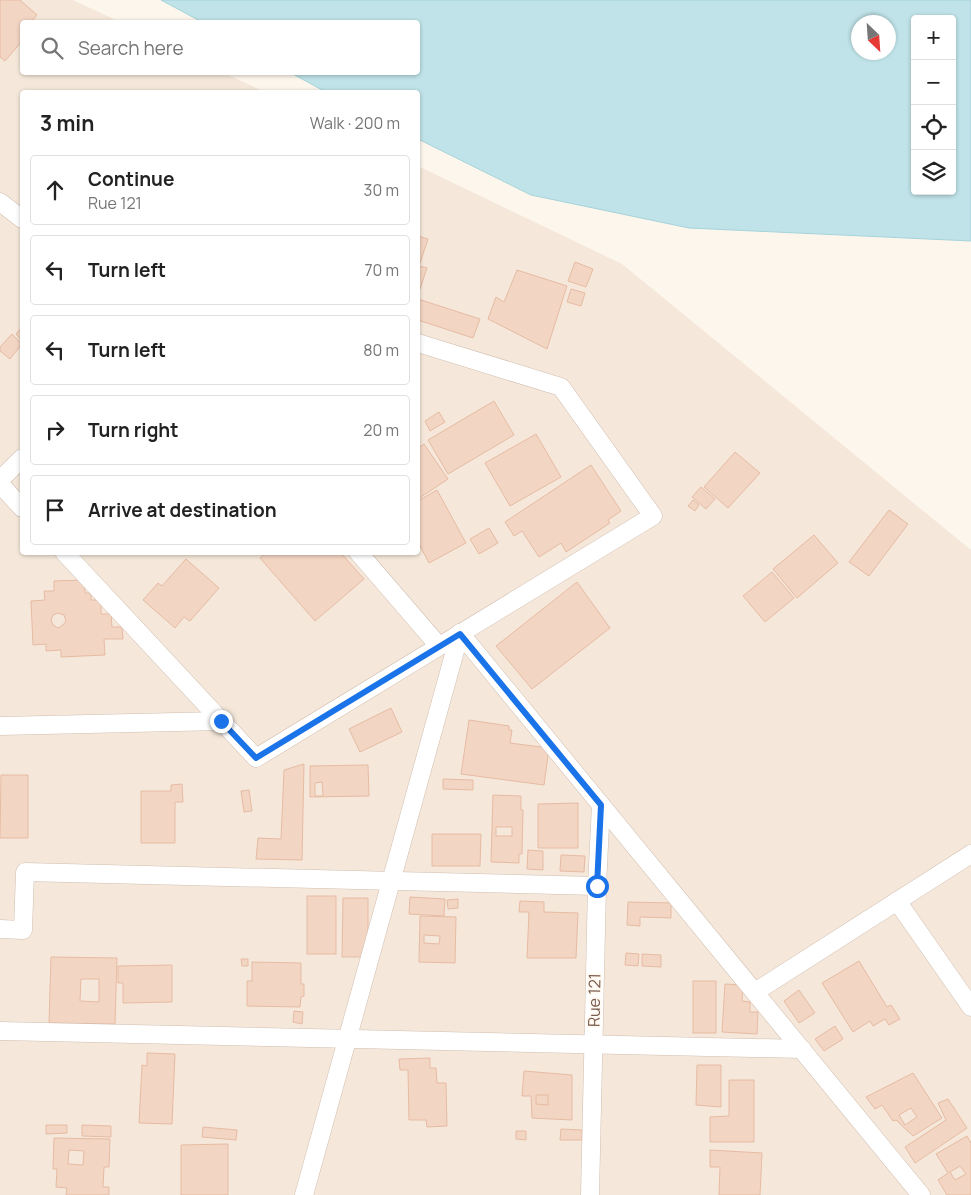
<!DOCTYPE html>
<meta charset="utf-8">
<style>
:root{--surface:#fff;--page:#f2f2f2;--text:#222;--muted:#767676;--line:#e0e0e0}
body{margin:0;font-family:Manrope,sans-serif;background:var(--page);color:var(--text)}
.controls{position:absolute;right:15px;top:15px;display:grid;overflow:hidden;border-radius:5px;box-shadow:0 1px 4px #0004}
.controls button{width:45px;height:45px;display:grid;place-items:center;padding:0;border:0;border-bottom:1px solid var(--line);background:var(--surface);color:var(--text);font:25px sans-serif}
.compass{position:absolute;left:851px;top:15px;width:45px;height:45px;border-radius:50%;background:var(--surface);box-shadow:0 1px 4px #0004;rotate:155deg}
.stop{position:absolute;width:15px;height:15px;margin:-11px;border:4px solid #1a73e8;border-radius:50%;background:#fff}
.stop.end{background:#1a73e8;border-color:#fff;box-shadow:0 1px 5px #0008}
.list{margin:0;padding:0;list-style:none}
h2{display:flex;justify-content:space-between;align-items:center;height:65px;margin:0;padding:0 20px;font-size:21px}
h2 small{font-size:16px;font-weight:400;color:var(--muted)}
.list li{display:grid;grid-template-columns:32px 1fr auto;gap:15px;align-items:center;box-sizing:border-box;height:70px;margin:0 10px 10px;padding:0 10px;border:1px solid var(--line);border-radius:5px}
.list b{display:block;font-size:19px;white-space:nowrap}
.list p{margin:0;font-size:16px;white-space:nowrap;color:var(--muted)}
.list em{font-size:16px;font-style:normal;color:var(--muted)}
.icon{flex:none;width:28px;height:28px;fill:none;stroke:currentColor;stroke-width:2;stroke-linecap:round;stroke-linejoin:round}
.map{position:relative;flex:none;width:971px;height:1195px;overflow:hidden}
.search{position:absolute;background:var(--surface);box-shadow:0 1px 4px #0004;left:20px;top:20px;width:400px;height:55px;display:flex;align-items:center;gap:12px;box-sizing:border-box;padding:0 18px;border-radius:5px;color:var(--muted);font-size:19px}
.panel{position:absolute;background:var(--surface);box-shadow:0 1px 4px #0004;left:20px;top:90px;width:400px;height:465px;border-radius:5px}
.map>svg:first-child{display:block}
.residential{fill:#f5e8da}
.water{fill:#bfe3e8;stroke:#a5d3da;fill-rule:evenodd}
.building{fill:#f3d5c3;stroke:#e6bba3;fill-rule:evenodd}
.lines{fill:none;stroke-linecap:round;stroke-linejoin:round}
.street-casing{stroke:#d1beb0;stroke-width:19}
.street{stroke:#fff;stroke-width:18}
.route{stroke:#1a73e8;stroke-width:6}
.labels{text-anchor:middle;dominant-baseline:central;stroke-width:4;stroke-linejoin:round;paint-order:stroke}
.street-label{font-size:16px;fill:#7a5c4d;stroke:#fffaf3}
</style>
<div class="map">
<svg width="971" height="1195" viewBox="0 0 971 1195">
<rect width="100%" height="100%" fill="#fdf6ec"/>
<!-- residential -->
<polygon class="residential" points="0,0 73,0 120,22 22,22 22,72 224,73 265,92 22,92 22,552 418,552 418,166 622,264 971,550 971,1195 0,1195"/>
<!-- water -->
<path class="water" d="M161,0H971V241L689,228L531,195L418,139V92H326L291,73L418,72V22H202ZM915,19H952V191H915ZM858,22H888V52H858Z"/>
<!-- building -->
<g class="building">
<polygon points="0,0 20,0 37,15 31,22 22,22 22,41 5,61 0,57"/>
<polygon points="418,236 428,239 419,266 427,268 418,295"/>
<polygon points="575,262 593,269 586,287 568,281"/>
<polygon points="517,270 567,286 547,349 488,319 496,297 504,302"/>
<polygon points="571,289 585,293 581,306 567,302"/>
<polygon points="418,299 480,319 473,338 418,320"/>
<polygon points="22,327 22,341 16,334"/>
<polygon points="12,334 22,344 10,359 0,351 0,347"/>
<polygon points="494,401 514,435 448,474 428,440"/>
<polygon points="439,412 445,422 430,431 425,421"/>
<polygon points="536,434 561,477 510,506 485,463"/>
<polygon points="424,444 448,479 418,499 418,448"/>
<polygon points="735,452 760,473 728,508 704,487"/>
<polygon points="591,465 621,511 608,520 610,523 566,552 561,543 539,557 522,531 514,536 505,522"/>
<polygon points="701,487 715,499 706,509 692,497"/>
<polygon points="437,490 466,543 429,563 418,542 418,501"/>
<polygon points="693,500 699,505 695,511 688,506"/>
<polygon points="889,510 908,524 869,576 849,562"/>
<polygon points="489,528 498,543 479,554 470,539"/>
<polygon points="814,535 838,563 797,598 773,569"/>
<polygon points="267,552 340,552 364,579 315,621 260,558"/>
<polygon points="186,559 219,588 190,621 184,617 175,628 143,600 158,583 162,586"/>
<polygon points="772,572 794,598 765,622 743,596"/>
<path d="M84,580L85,593H91V600H101V614H111L112,627H122L123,639H104L105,655L61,657V650L46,651V644L33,645L31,601L45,600L44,591H54V581ZM58,613L64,615L66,621L63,625L58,628L53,625L51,620L53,615Z"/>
<polygon points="577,582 610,628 532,689 496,646"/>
<polygon points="391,708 402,732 360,752 349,729"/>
<polygon points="469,720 509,726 509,730 512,730 510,743 549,748 544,785 461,774"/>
<polygon points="304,764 302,860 256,859 258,838 281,839 284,770"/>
<path d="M368,765L369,796L310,797V766ZM322,782L323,796H315V783Z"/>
<polygon points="1,775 28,775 28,838 0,838"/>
<polygon points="443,779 473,780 473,790 443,789"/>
<polygon points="182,784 183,802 175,802 175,843 141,843 141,791 171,791 171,785"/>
<polygon points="249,790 252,811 244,812 241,791"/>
<path d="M493,795L521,796V810H523L522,854H519V863L491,862ZM496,827H512V836H496Z"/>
<polygon points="578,803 578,848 538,848 538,804"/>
<polygon points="432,834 481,834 480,866 432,866"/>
<polygon points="528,850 543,851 543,870 527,869"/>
<polygon points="561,855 585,856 584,872 560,871"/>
<rect x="307" y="896" width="29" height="58"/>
<polygon points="410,897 445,899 444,916 409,914"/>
<polygon points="343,898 368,898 368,957 342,957"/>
<polygon points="458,899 458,908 448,909 447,900"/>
<polygon points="520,901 544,902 544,912 578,913 576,958 527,958 529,912 519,912"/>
<polygon points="628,902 671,903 671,918 640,917 640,926 627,925"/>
<path d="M420,916L456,917L455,963L419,962ZM424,935L440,936L439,944L424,943Z"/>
<polygon points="626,953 639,954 638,966 625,965"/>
<polygon points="642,954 661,955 661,967 642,966"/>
<path d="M51,957L117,958L115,1024L49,1023ZM81,979H99V1002L80,1001Z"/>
<polygon points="241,959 248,959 248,966 242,966"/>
<polygon points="859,961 887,1007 891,1005 900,1019 889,1025 885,1019 873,1026 870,1021 853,1032 822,983"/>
<polygon points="252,962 301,963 301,984 304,984 304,996 301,997 300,1007 247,1006 247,981 252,981"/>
<polygon points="172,965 172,1002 123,1003 123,983 118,983 118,966"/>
<rect x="693" y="981" width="23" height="52"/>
<polygon points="725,984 743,985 742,1001 750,1002 750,1012 758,1012 757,1034 722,1032"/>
<polygon points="799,990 815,1013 799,1023 784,1001"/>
<polygon points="294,1011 303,1012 302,1024 293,1022"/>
<polygon points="835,1026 843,1039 824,1051 815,1039"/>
<polygon points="147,1053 175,1054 172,1124 139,1123 142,1065 147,1066"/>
<polygon points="430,1058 430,1068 436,1068 437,1083 446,1083 447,1126 427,1127 426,1120 409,1120 408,1070 400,1070 399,1059"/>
<polygon points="697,1065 721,1065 721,1107 696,1105"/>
<polygon points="524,1071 572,1075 572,1120 532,1118 531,1096 522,1096"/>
<path d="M913,1073L942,1118L913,1136L896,1120L893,1121L882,1105L875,1109L866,1097ZM911,1108L917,1117L905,1125L899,1115Z"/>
<polygon points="729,1080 754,1080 754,1142 710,1142 710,1117 729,1116"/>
<polygon points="536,1095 548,1095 548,1105 536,1104"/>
<polygon points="948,1099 967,1128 915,1163 905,1147 946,1120 938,1103"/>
<polygon points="46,1125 67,1125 67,1133 46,1134"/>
<polygon points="82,1125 111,1126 111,1137 82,1136"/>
<polygon points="203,1127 237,1130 236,1140 202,1137"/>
<polygon points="561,1129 582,1130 582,1140 560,1140"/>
<polygon points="516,1131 526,1131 526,1140 516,1139"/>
<path d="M967,1136L971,1143V1195H947L938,1180L948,1173L936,1154ZM960,1166L966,1174L955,1180L950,1172Z"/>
<path d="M54,1138L110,1139L109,1167H104L103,1187H109V1195H66L67,1188L56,1187L57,1169H53ZM69,1150L84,1151L83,1165L68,1164Z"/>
<polygon points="228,1144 228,1195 181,1195 181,1145"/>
<polygon points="710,1150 762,1153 760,1195 719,1195 720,1167 710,1167"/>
</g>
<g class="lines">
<!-- street casing -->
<g class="street-casing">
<g id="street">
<polyline points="0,202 22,219"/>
<polyline points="0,480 22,458"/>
<polyline points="0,484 22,508"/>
<polyline points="64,552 256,758 653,516 561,387 418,343"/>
<polyline points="358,552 439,646"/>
<polyline points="460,633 921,1195"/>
<polyline points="0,726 221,721"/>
<polyline points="897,901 971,1007"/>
<polyline points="0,929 23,930 25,872 597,886"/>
<polyline points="755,992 971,854"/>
<polyline points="0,1031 802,1049"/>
<polyline points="304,1195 460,633"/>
<polyline points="590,1195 597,886 601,805"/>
</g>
</g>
<!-- street -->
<use href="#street" class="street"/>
</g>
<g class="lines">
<!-- route -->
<polyline class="route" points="221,721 256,758 460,634 601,805 597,886"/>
</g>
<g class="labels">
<!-- street labels -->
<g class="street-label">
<text transform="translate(594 1000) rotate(-89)">Rue 121</text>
</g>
</g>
</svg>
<div class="controls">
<button>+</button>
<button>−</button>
<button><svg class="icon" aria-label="locate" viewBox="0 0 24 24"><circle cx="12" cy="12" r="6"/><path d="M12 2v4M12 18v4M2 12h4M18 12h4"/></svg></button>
<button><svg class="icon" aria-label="layers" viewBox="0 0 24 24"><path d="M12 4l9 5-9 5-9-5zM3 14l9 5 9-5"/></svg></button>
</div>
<svg class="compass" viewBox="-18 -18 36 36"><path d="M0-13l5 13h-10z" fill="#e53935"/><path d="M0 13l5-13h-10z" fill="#767676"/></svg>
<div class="stop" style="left:597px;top:886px"></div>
<div class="stop end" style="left:221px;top:721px"></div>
<div class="search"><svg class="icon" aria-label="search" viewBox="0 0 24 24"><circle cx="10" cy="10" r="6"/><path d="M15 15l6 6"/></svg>Search here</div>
<section class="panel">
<h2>3 min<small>Walk · 200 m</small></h2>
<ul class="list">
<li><svg class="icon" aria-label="ahead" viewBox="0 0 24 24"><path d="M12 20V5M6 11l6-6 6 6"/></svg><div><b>Continue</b><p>Rue 121</p></div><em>30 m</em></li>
<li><svg class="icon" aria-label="left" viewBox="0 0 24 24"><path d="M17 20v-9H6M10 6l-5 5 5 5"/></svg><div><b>Turn left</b></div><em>70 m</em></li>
<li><svg class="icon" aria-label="left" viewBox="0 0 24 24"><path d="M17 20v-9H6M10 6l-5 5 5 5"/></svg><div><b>Turn left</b></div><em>80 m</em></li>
<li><svg class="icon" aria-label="right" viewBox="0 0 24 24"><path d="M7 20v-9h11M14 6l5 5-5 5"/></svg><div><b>Turn right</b></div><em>20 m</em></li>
<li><svg class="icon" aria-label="arrive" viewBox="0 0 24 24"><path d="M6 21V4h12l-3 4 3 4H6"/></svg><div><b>Arrive at destination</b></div></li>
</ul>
</section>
</div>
